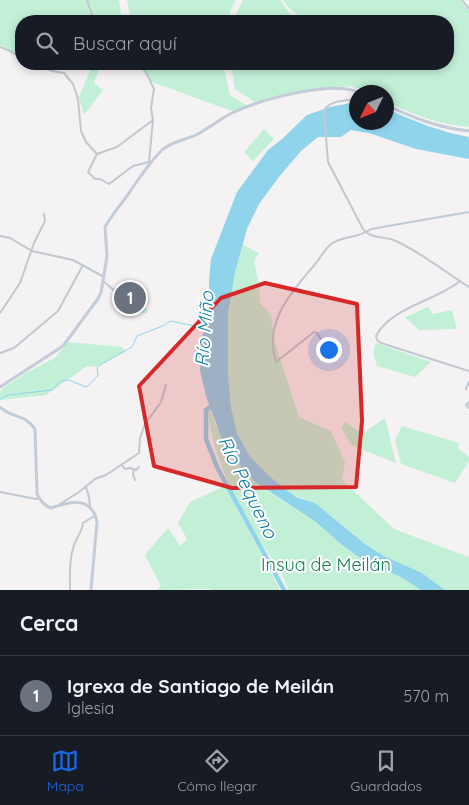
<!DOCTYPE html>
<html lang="es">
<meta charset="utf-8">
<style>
:root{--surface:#171b24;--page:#20242c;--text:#f1f3f6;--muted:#9ea1a6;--line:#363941;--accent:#1c68e4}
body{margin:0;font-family:Quicksand,sans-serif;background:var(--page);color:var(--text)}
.compass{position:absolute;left:349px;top:85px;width:45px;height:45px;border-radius:50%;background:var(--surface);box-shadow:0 2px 8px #0003;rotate:227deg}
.you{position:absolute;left:328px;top:349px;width:18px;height:18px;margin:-12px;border:4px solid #fff;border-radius:50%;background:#1a73e8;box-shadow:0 0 0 8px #1a73e833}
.badge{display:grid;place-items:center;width:32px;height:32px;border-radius:50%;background:var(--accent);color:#fff;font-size:16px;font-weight:700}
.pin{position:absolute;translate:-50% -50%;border:2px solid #fff;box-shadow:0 1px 5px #0006}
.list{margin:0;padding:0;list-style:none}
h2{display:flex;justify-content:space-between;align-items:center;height:65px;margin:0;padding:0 20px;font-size:21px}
h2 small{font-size:16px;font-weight:400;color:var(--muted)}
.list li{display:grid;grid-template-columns:32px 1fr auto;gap:15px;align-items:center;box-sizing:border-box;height:80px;padding:0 20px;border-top:1px solid var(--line)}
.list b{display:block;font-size:19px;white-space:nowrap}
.list p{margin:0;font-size:16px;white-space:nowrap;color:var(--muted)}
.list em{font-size:16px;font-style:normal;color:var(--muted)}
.icon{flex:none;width:28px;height:28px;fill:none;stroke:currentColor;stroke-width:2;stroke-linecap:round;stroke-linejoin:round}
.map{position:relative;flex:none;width:469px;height:590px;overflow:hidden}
.search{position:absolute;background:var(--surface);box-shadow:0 2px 8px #0003;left:15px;right:15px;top:15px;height:55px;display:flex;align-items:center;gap:12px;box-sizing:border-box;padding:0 18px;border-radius:20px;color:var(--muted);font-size:19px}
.sheet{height:145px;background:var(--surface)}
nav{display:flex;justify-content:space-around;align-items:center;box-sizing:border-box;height:70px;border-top:1px solid var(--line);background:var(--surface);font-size:14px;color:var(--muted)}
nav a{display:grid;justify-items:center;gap:2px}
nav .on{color:var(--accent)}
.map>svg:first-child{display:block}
.green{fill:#c2f0d7}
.water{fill:#90d4ec}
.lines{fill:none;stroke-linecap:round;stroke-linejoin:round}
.stream{stroke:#90d4ec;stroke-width:1}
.river{stroke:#90d4ec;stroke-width:4.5}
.street{stroke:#c0c8d1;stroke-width:2}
.secondary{stroke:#c3ccd8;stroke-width:3}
.marked{fill:#d62828;fill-opacity:0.2;stroke:#d62828;stroke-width:4;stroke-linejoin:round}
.labels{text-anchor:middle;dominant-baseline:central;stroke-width:4;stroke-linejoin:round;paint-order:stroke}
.park-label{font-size:18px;fill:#198253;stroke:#fff}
.water-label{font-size:19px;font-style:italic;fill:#0e7ea6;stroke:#fff}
</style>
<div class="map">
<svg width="469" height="590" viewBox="0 0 469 590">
<rect width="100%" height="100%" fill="#f4f2f2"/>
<!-- green -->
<g class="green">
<polygon points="0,0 119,0 122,21 21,21 21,56 0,45"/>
<polygon points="127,0 235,0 230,12 228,21 131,21"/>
<polygon points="243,0 280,0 293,17 302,21 235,21 236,14"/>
<path d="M283,0H460L469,11V127C439,125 413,114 387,102L386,92H366L351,86L323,89L255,102L235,89L231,64H448V21H311L310,19C296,17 291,11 283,0Z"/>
<polygon points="142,64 223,64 230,95 248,106 232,111 152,82 143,72"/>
<polygon points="92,66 100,67 94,83 103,90 84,115 79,97"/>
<polygon points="264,129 274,139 253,161 244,152"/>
<polygon points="243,245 259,253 254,261 259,285 260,303 271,315 275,343 299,417 331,431 345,462 342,480 394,529 469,557 469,590 445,590 422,573 384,556 365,544 315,503 291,494 268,475 249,455 237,433 231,407 228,375 228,314 235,273"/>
<path d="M126,295H137L138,301H145L147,313C133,313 132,308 124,298Z"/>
<polygon points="428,307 433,314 452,310 457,329 419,330 405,317"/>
<polygon points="68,342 122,347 125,352 96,367 87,366 46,395 0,400 0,392 3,388 21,376 56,357"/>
<polygon points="376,343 431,362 415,377 377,366 373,352"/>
<path d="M210,409L215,424L263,488L316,522L342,545L370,565L399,576L421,590H288C283,570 268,555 258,538C236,503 211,451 208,410Z"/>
<polygon points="385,418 396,463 351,445 341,427 346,422 362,434"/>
<polygon points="402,426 459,443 458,448 469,457 469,461 455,483 401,464 395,440"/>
<polygon points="225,486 280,590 211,590 210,589 157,590 161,586 145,555 168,528 180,546 187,539 178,523 190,502"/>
</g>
<!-- water -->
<path class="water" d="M356,102V122H386L387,109C414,121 440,132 469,137V159L416,149L369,133L351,130L341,137H318L301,151L279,177L259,204L247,229L235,273L228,314V375L231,407L237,433L249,455L268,475L285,489L296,497L315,503L365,544L384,556L422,573L445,590H421L399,576L370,565L342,545L316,522L255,482L234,459L221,437L206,396L200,370L201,339L211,312L209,282L211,259L237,192L268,150L282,139L307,115L330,107Z"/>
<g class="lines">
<!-- stream -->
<polyline class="stream" points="0,399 8,395 52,390 61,381 69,380 86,387 89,385 98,375 97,368 100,365 132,347 137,336 165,325 170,321 205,328"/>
<!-- river -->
<polyline class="river" points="214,404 206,410 206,439 217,467 284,590"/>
<!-- street -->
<g class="street">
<polyline points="87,0 94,21"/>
<polyline points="462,0 469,9"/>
<polyline points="0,47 10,51 21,58"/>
<polyline points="35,64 52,71 64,73 73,84 78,99 81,131 86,142 97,154 117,147 153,120"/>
<polyline points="142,64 154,89 151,108 153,120 149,162 150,163"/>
<path d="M356,99C346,101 327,100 324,112L328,162L363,229C370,239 385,236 396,241C422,253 445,272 469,287"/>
<polyline points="97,154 88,172 95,179 100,179 109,184 133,166 149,162"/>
<polyline points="0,236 10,238 32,251 73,260 104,277"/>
<polyline points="103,281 122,297"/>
<path d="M460,281C436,301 391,307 376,336L377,340L381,343L469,371"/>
<polyline points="0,313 20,283 34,243 45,221 44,214"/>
<path d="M322,341L317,333L314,332L276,362C263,321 292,292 316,263C321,257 325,249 331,244C343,236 359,238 371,229L469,212"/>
<polyline points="0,353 14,348 58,311 83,265"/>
<polyline points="466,389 469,382"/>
<polyline points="469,402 466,405 469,408"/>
<polyline points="122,465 125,469 130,468 136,470 139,467"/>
<polyline points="134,469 133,474 135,480"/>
<polyline points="86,487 89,497 90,506"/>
<polyline points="0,492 36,499 39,498"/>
<polyline points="60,504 79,492 95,479 106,475 139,453 140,438 145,424 161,402 166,385"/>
<path d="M70,590C70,575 69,560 74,545C77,537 82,532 83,523L96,515"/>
</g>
<!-- secondary -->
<g class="secondary">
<path d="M386,105C414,118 439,128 469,131"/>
<path d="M0,387L63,346L97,300L101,293L107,256L105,227C112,215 121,204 129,193C139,178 149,163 162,150C172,141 185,140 196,135C209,128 220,119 232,113C259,100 331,80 358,92"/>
<path d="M0,407C11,418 25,414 35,429L37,494C40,500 44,506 51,508C70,501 92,496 97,522L91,590"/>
</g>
</g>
<!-- marked area -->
<path class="marked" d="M265,283L357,304L362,421L356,487L232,488L154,466L139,386L221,298Z"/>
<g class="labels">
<!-- park labels -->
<g class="park-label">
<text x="326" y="564">Insua de Meilán</text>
</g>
<!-- water labels -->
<g class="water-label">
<text transform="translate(204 329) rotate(-86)">Río Miño</text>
<text transform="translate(248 487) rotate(64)">Río Pequeno</text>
</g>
</g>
</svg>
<svg class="compass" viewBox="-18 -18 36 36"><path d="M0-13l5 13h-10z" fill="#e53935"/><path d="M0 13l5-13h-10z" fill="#9ea1a6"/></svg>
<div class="you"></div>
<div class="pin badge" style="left:130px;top:298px;background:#6b7280">1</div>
<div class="search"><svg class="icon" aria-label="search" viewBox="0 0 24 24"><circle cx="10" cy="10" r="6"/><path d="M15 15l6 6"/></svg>Buscar aquí</div>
</div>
<section class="sheet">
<h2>Cerca<small></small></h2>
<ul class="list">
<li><span class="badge" style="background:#6b7280">1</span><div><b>Igrexa de Santiago de Meilán</b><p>Iglesia</p></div><em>570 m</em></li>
</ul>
</section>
<nav>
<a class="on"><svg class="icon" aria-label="map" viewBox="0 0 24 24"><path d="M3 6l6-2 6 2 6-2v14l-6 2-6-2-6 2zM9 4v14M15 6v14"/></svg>Mapa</a>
<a><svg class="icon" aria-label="directions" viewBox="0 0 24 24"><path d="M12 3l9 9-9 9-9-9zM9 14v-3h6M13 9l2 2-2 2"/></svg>Cómo llegar</a>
<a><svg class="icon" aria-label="saved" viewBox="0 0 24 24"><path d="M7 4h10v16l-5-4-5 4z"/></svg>Guardados</a>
</nav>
